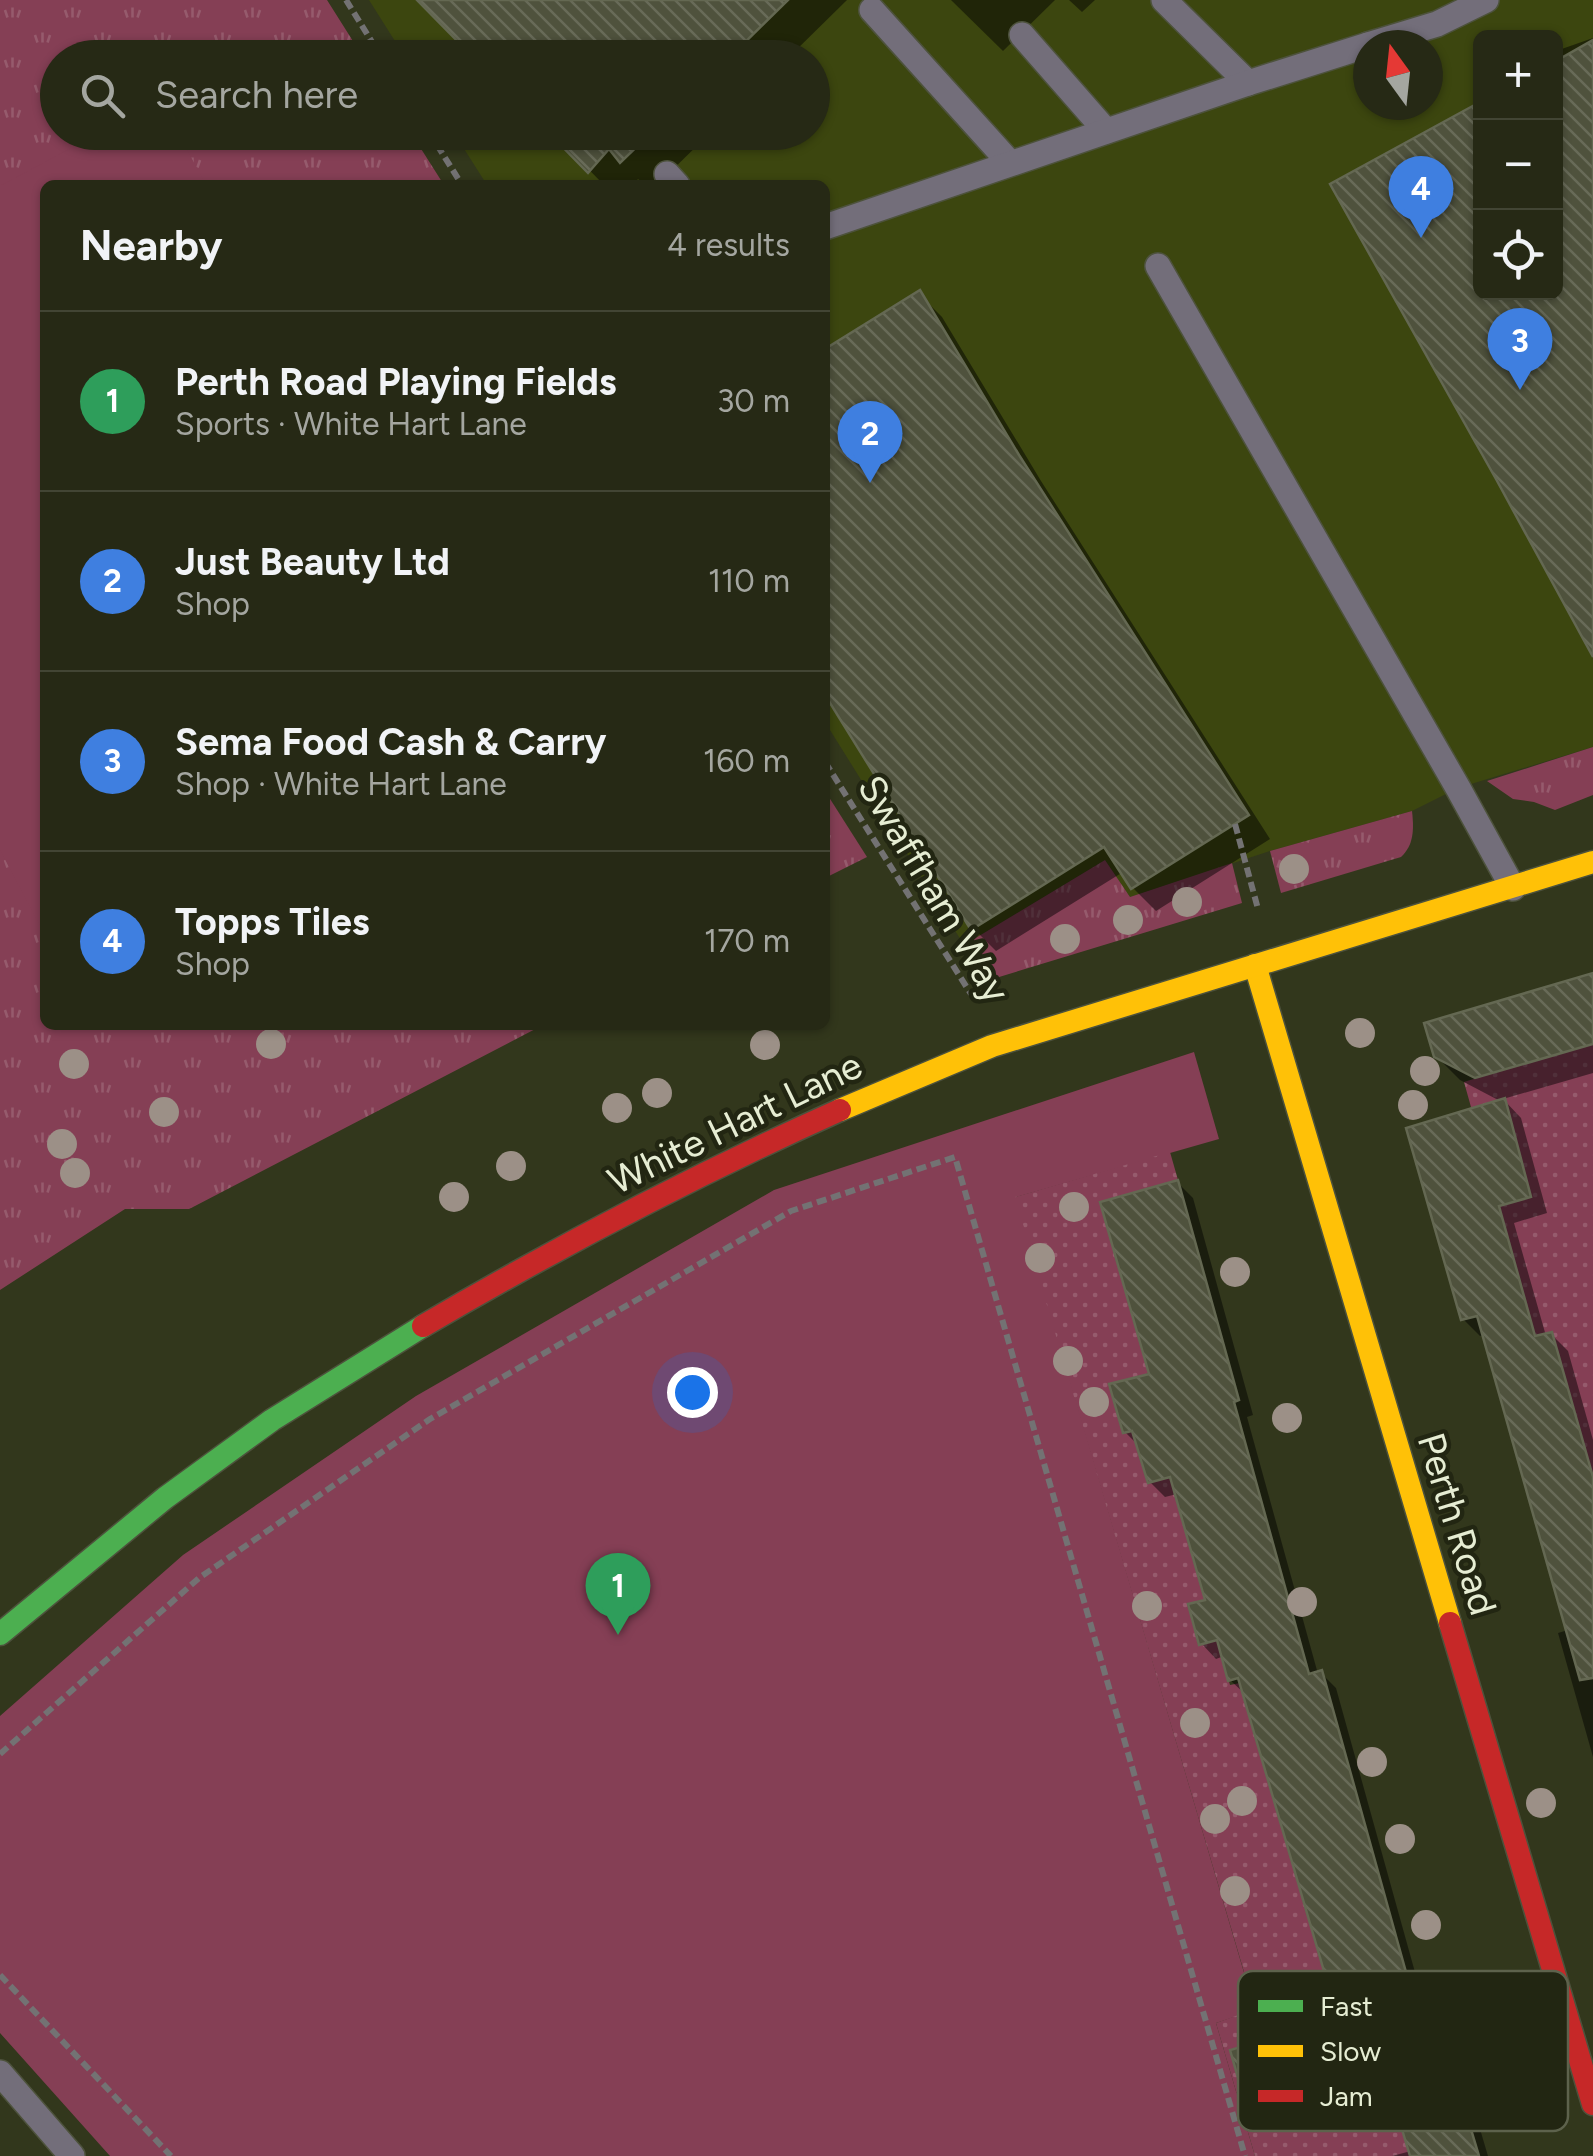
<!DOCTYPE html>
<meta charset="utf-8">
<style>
:root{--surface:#262915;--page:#323522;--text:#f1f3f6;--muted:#a4a6a0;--line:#424534;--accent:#8c9099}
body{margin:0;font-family:Figtree,sans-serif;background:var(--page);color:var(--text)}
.controls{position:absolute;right:30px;top:30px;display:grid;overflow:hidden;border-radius:15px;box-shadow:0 2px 8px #0004}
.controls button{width:90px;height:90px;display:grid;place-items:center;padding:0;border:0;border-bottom:2px solid var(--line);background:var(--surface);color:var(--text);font:50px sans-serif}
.compass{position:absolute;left:1353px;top:30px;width:90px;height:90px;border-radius:50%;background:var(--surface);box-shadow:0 2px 8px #0004;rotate:345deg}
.you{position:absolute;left:692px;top:1392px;width:35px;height:35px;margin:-25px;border:8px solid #fff;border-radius:50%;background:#1a73e8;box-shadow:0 0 0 15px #1a73e833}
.badge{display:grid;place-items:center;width:65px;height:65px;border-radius:50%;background:var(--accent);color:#fff;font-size:32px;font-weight:700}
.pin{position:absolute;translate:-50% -82px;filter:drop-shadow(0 2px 5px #0008)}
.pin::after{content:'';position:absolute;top:52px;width:35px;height:30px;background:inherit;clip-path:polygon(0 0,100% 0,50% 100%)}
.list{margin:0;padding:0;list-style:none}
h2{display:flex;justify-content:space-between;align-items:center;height:130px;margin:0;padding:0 40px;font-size:42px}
h2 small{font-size:32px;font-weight:400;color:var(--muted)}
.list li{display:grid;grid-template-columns:65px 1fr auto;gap:30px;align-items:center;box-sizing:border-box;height:180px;padding:0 40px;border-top:2px solid var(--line)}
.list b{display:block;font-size:38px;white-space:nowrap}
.list p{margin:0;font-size:32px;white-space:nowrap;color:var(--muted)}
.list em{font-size:32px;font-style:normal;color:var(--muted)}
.icon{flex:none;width:55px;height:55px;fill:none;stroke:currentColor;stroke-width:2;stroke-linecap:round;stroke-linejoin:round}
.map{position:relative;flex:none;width:1593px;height:2156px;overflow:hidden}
.search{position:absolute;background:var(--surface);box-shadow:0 2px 8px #0004;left:40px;top:40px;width:790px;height:110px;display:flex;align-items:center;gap:25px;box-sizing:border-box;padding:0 35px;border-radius:55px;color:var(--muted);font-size:38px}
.panel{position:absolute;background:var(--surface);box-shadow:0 2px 8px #0004;left:40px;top:180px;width:790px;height:850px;border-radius:15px}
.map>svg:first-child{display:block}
.built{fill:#3c460f;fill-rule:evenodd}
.grass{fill:url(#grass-tufts)}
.park{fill:#853f55}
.garden{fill:url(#garden-dots)}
.shadow{fill:#0007}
.building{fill:url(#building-back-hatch);stroke:#646852;stroke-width:2.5}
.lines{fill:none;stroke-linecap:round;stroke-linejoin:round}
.lane-casing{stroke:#4d523c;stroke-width:28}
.fast-casing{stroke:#4d523c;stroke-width:25}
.slow-casing{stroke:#4d523c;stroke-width:25}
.jam-casing{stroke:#4d523c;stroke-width:25}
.path{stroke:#737273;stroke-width:6;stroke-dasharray:10 5;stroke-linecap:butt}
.lane{stroke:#736e7a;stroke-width:25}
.fast{stroke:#4caf50;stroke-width:22}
.slow{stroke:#ffc107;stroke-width:22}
.jam{stroke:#c62828;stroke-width:22}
.tree{fill:#9c9087}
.labels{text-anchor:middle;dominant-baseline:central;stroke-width:9;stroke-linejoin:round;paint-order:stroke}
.street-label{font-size:38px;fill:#e6edd3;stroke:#222612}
.key{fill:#222612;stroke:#5d624c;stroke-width:2.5}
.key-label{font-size:28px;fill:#e6edd3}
</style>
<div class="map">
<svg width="1593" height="2156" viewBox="0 0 1593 2156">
<defs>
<pattern id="grass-tufts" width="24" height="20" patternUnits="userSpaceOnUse" patternTransform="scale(2.5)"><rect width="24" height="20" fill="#853f55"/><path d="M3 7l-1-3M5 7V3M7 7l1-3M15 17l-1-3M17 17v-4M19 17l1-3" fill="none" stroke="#965b6d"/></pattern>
<pattern id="garden-dots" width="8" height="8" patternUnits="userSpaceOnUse" patternTransform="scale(2.5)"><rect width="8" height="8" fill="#853f55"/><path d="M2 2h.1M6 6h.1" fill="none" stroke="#965b6d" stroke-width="1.8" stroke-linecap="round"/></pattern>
<pattern id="building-back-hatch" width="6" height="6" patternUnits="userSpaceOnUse" patternTransform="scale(2.5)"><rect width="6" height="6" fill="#4f523d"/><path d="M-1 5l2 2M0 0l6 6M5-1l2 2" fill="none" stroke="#686b58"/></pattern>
</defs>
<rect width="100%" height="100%" fill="#32371c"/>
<!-- built -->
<path class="built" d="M369,0H1593V747L1458,788L1412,811L1270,851L1130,897L1105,860L964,945L825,722V185H487L454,133L812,132V58L405,57ZM1480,38H1556V292H1480ZM1368,45H1428V105H1368Z"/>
<!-- grass -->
<g class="grass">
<polygon points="0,0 327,0 363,57 58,58 58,132 411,133 444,185 45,185 45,1025 543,1025 195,1206 189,1209 125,1209 0,1290"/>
<polygon points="1593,747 1593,795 1555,810 1534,802 1513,799 1487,781"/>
<polygon points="825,791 867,857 825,878"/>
<path d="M1412,811C1414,829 1414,845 1401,857L1281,893L1270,851Z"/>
<polygon points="1105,860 1130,897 1232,863 1242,903 986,981 964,945"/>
</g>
<!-- park -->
<g class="park">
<polygon points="101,132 178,133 206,185 45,185 45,935 0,850 0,186"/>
<polygon points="1194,1052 1219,1139 1016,1197 1255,2010 1216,2023 1255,2156 110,2156 0,2033 0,1716 183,1555 416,1396 774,1190"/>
</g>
<!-- garden -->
<g class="garden">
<polygon points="1593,1042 1593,1516 1544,1334 1535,1336 1464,1082"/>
<polygon points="1170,1152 1178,1180 1100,1202 1149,1373 1109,1385 1123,1433 1155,1425 1136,1443 1147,1482 1170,1477 1205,1600 1188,1605 1198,1644 1217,1640 1230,1685 1240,1683 1317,1949 1393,1930 1411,2156 1255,2156 1216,2023 1255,2009 1015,1197"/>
</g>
<!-- shadow -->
<g class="shadow">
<polygon points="420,0 847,0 788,58 477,58"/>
<polygon points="951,0 1055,0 1003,51"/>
<polygon points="1069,0 1095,0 1082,12"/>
<polygon points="1593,38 1593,652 1334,185 1480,105 1480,292 1556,292 1556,64 1557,63 1556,51"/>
<polygon points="552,132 711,132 657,185 645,185 638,179 633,185 604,185"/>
<polygon points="919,294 942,317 1041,481 1270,839 1156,911 1133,888 1123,872 996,951 973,928 825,689 825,352"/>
<polygon points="1593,975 1593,1073 1503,1099 1521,1118 1547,1213 1514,1223 1546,1336 1551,1334 1568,1351 1593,1440 1593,1757 1558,1633 1568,1630 1485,1335 1480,1336 1463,1319 1502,1102 1460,1080 1436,1056"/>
<polygon points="1178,1183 1193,1198 1253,1415 1247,1417 1318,1674 1321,1673 1336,1688 1423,2001 1430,1999 1446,2014 1488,2156 1392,2156 1411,2151 1388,2072 1260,2109 1245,2094 1341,2021 1246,1695 1230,1680 1224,1656 1216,1659 1201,1643 1208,1602 1177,1494 1165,1497 1150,1482 1139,1446 1125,1432 1152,1375"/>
</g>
<!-- building -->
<g class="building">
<polygon points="417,0 788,0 729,58 474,58"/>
<polygon points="1593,40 1593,657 1496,479 1330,184 1480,102 1480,292 1556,292 1556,61"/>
<polygon points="548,132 652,132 620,163 609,149 588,173"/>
<polygon points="920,290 1019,455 1249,815 1131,889 1104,847 971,930 825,695 825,349"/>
<polygon points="1593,973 1593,1044 1475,1078 1434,1057 1424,1023"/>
<polygon points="1505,1098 1531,1197 1499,1206 1535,1336 1552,1332 1593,1477 1593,1678 1580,1680 1477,1316 1461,1320 1406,1128"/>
<polygon points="1178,1180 1239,1400 1234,1402 1309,1674 1322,1670 1414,2001 1431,1996 1479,2156 1410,2156 1380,2056 1243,2095 1230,2050 1338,2019 1238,1678 1228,1681 1217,1640 1199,1645 1188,1604 1205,1600 1170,1477 1148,1483 1132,1431 1123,1433 1109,1384 1149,1374 1100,1202"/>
</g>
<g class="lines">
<!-- lane casing -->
<g class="lane-casing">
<g id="lane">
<polyline points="1164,0 1248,83"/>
<polyline points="872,10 1010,163"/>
<polyline points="1022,35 1106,131"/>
<polyline points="1368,45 1437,24 1486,0"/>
<polyline points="667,174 677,185"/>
<polyline points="825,227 1248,83 1368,45"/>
<polyline points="1158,266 1458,788 1513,888"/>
<polyline points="0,2073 72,2156"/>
</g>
</g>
<!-- fast casing -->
<g class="fast-casing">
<polyline id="fast" points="0,1634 165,1498 272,1420 423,1326"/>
</g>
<!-- slow casing -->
<g class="slow-casing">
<g id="slow">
<polyline points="1255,965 1450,1623"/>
<polyline points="840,1110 992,1046 1593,862"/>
</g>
</g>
<!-- jam casing -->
<g class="jam-casing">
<g id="jam">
<path d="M423,1326C558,1247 697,1174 840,1110"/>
<polyline points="1450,1623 1593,2104"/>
</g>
</g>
<!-- path -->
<g class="path">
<polyline points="346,0 382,58"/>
<polyline points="429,132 462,185"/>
<polyline points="825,762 971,994"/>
<polyline points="1235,824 1258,909"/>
<polyline points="0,1754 199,1578 430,1419 791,1211 955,1157 1245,2156"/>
<polyline points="0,1975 171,2156"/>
</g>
<!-- lane -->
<use href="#lane" class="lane"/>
<!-- fast -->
<use href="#fast" class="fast"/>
<!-- slow -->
<use href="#slow" class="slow"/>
<!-- jam -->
<use href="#jam" class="jam"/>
</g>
<!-- trees -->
<g class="tree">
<circle cx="1294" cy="869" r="15"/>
<circle cx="1187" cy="902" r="15"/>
<circle cx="1128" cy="920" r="15"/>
<circle cx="1065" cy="939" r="15"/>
<circle cx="1360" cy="1033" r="15"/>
<circle cx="271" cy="1044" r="15"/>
<circle cx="765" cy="1045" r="15"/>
<circle cx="74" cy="1064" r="15"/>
<circle cx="1425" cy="1071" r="15"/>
<circle cx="657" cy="1093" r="15"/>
<circle cx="1413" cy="1105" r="15"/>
<circle cx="617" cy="1108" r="15"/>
<circle cx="164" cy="1112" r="15"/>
<circle cx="62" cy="1144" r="15"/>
<circle cx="511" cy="1166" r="15"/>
<circle cx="75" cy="1173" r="15"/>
<circle cx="454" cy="1197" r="15"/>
<circle cx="1074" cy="1207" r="15"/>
<circle cx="1040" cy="1258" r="15"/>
<circle cx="1235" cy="1272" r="15"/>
<circle cx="1068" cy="1361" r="15"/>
<circle cx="1094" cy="1402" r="15"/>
<circle cx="1287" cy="1418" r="15"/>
<circle cx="1302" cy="1602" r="15"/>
<circle cx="1147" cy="1606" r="15"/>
<circle cx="1195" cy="1723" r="15"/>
<circle cx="1372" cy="1762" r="15"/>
<circle cx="1242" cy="1801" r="15"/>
<circle cx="1541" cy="1803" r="15"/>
<circle cx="1215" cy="1819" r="15"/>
<circle cx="1400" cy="1839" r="15"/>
<circle cx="1235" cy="1891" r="15"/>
<circle cx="1426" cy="1925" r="15"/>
</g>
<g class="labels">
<!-- street labels -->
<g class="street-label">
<text transform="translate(934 889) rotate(59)">Swaffham Way</text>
<text transform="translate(735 1123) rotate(-26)">White Hart Lane</text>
<text transform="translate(1457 1524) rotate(73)">Perth Road</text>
</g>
</g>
<!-- legend -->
<rect x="1238" y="1971" width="330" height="160" rx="15" class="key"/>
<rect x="1258" y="2000" width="45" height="12" fill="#4caf50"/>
<rect x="1258" y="2045" width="45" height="12" fill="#ffc107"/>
<rect x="1258" y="2090" width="45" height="12" fill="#c62828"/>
<g class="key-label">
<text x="1320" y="2016">Fast</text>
<text x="1320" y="2061">Slow</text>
<text x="1320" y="2106">Jam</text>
</g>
</svg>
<div class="controls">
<button>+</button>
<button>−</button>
<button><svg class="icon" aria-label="locate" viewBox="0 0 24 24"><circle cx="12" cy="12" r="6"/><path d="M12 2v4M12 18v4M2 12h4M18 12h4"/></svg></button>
</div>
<svg class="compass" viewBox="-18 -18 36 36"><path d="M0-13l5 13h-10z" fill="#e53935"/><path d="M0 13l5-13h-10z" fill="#a4a6a0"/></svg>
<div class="you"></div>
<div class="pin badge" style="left:618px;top:1635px;background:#2e9e5b">1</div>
<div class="pin badge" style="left:870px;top:483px;background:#3f7fe0">2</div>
<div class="pin badge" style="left:1520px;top:390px;background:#3f7fe0">3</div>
<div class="pin badge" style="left:1421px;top:238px;background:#3f7fe0">4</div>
<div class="search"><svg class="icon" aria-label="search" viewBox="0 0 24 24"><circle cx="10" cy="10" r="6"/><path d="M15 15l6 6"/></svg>Search here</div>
<section class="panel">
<h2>Nearby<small>4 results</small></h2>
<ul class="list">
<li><span class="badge" style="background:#2e9e5b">1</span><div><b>Perth Road Playing Fields</b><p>Sports · White Hart Lane</p></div><em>30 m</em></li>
<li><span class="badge" style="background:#3f7fe0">2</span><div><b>Just Beauty Ltd</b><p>Shop</p></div><em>110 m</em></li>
<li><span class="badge" style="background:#3f7fe0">3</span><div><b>Sema Food Cash &amp; Carry</b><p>Shop · White Hart Lane</p></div><em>160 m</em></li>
<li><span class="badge" style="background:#3f7fe0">4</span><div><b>Topps Tiles</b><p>Shop</p></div><em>170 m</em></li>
</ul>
</section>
</div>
